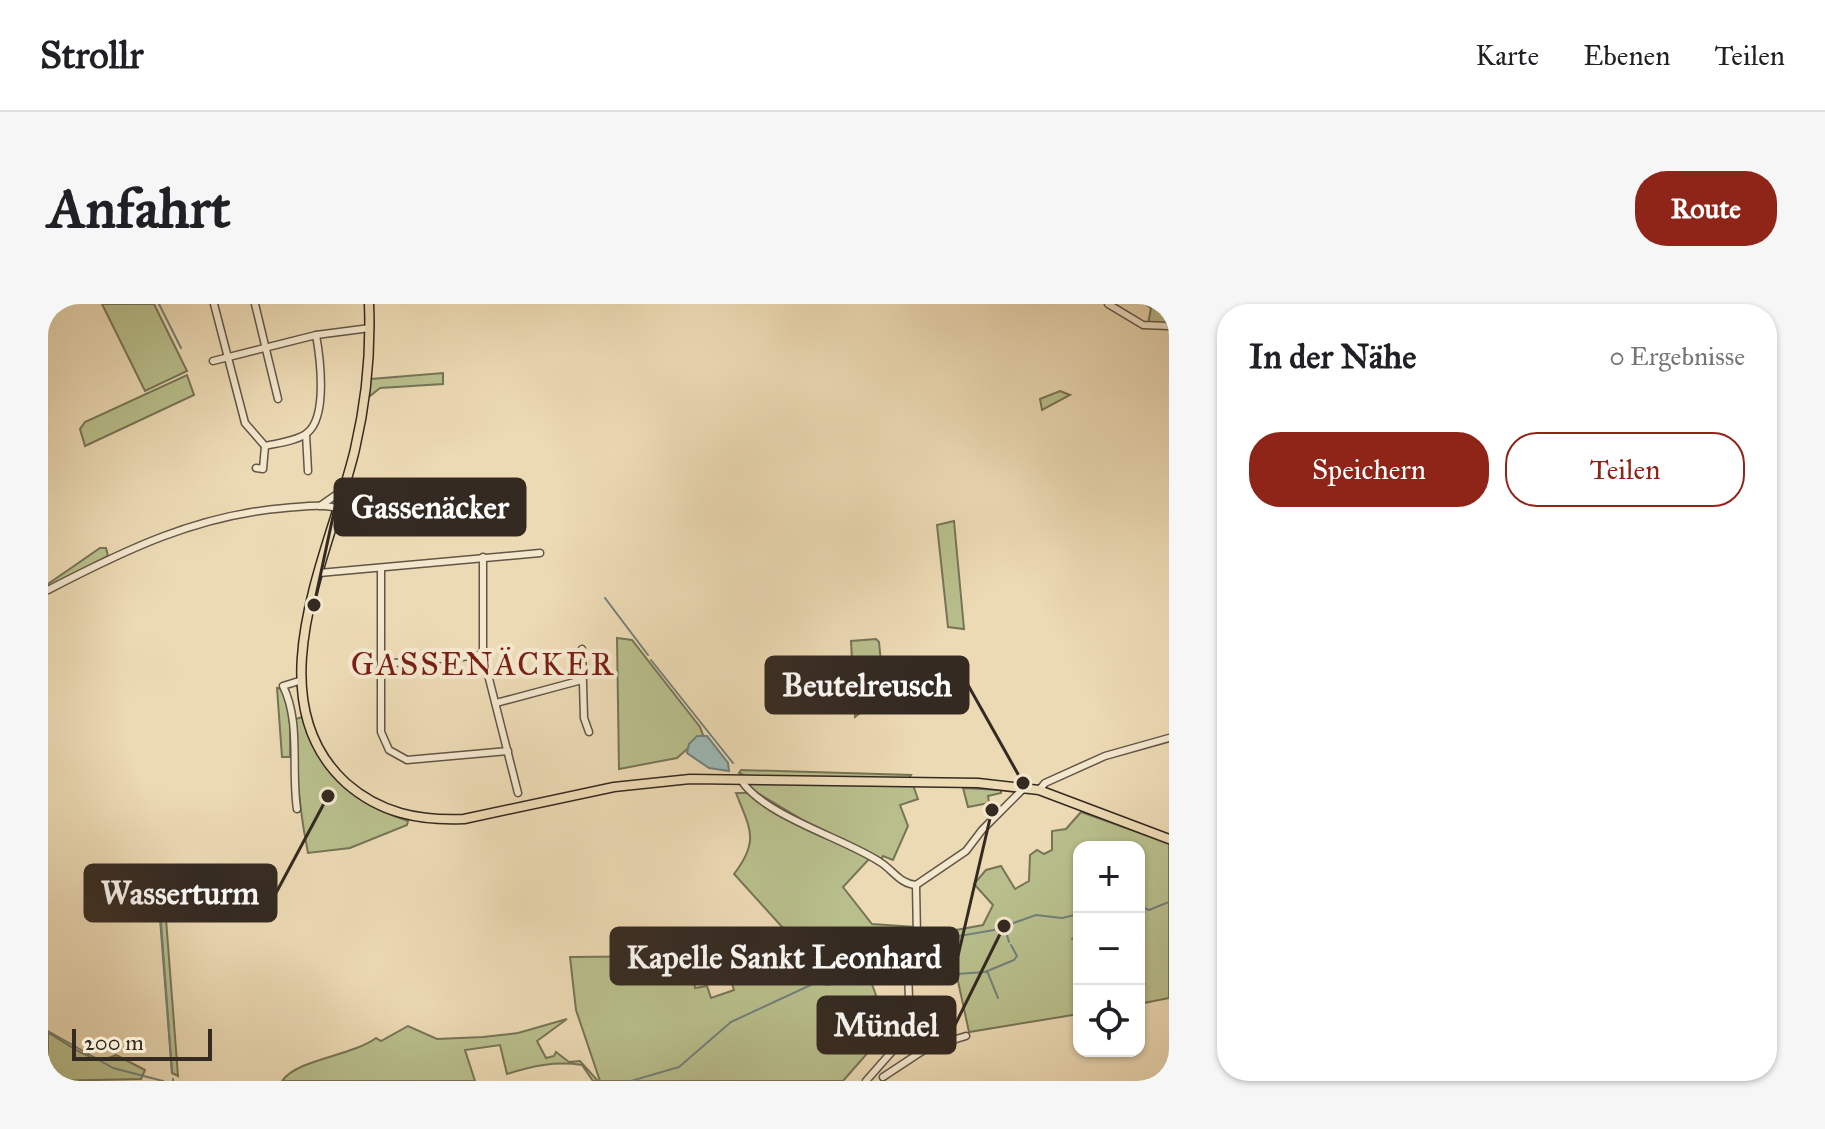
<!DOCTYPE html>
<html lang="de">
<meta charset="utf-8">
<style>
:root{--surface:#fff;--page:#f6f6f6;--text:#202124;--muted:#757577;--line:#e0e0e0;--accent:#8f2418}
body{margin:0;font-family:"IM FELL Great Primer",serif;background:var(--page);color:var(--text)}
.controls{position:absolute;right:24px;bottom:24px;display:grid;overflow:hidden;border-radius:16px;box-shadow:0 2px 6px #0004}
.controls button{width:72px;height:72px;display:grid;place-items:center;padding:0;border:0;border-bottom:2px solid var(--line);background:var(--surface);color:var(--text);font:40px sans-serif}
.scale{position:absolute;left:24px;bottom:20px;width:140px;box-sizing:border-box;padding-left:8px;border:4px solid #342a22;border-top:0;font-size:22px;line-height:28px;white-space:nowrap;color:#342a22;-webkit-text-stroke:6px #f3e7ce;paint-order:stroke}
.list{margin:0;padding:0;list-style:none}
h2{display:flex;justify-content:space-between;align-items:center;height:104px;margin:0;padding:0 32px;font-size:34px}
h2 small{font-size:26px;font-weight:400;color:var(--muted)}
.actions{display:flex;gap:16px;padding:24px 32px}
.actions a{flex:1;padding:18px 0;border:2px solid var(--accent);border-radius:32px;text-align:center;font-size:28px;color:var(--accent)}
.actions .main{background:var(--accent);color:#fff}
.icon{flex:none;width:44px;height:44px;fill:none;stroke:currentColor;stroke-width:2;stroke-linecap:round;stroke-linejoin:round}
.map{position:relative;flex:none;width:1121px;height:777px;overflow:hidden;border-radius:32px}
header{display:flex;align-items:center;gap:48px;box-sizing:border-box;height:112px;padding:0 40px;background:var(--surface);border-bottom:2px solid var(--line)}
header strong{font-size:38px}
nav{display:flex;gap:44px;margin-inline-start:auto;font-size:28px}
.intro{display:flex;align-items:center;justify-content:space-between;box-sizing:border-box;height:192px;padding:0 48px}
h1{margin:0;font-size:56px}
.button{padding:20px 36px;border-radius:32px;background:var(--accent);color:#fff;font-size:28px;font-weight:700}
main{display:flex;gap:48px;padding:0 48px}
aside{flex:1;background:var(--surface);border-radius:32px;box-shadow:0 2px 6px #0004}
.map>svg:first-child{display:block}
.green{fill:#b8bf8c;stroke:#767457;stroke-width:2}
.water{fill:#9bb9b6;stroke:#72807b;stroke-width:2}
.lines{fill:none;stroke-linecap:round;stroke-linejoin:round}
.stream{stroke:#72807b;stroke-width:2}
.minor-casing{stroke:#625646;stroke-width:9}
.major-casing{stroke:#342a22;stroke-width:11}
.minor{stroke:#f3e7ce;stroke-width:6}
.major{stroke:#ecdab4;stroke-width:8}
.labels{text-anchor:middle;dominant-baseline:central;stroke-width:8;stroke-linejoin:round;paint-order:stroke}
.neighbourhood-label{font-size:32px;letter-spacing:2px;fill:#7a1f14;stroke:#f3e7ce}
.leader{fill:none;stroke:#342a22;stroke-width:3}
.callout-dot{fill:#342a22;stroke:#f3e7ce;stroke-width:3}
.callout{fill:#342a22;stroke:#342a22;stroke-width:3}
.callout-label{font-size:32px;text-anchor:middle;font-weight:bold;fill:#fff}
</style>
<header>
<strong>Strollr</strong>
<nav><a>Karte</a><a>Ebenen</a><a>Teilen</a></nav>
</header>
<div class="intro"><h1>Anfahrt</h1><a class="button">Route</a></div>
<main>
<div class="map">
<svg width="1121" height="777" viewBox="0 0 1121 777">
<rect width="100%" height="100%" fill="#ecdab4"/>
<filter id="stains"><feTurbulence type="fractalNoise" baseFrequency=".0025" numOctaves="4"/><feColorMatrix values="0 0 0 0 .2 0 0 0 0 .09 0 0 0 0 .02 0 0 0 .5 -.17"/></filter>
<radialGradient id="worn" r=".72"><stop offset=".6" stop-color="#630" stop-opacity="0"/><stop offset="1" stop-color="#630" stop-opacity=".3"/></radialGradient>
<!-- green -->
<g class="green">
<polygon points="54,0 106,0 139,67 97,87"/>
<polygon points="1097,0 1121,0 1121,19 1100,20 1103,4"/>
<polygon points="395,69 395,80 332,84 321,93 323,75"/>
<polygon points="139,71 146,91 37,142 32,125 37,118"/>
<polygon points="1012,87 1022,91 994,106 992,95"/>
<polygon points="906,217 916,325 900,323 889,221"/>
<polygon points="52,244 58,244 60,252 0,284 0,280"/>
<polygon points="569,334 584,336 652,423 655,431 629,454 571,465"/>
<polygon points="828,335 831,338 836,390 807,413 803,337"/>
<polygon points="229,384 234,385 242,403 242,453 234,453"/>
<path d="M254,413C275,471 301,498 360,517L359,521L302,544L260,549C251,504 247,460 248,415Z"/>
<polygon points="693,466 863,471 860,475 698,472 691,469"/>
<polygon points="701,478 865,481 870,495 852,501 860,522 845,556 835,552 833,556 773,527 701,484"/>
<polygon points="915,484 953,486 953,489 940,492 941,499 920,503"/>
<path d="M688,489H701L822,554L795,583L824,620L867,623C864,655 844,654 820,670L828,691L810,712L831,736L795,777H552L528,706L522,653L643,652L647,684L659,682L663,694L686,686L677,657L717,634L746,680L763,672L736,625L686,570C712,536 702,525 688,489Z"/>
<polygon points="1033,508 1121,539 1121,694 1091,700 1091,543 1031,543 1031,710 921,728 908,668 862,673 869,643 908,626 935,621 945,601 926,580 938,566 953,562 967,585 981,577 982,551 989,546 996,550 1004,546 1004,527 1018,525"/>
<polygon points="110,589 116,589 130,772 124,769"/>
<path d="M519,715L489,737L498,754L506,752L508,748L521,758L532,757L550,777H545L534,761C507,757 484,762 459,770L452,741L417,746L427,777H234C249,755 304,752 328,734L333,737L360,722L389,735L435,733L470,729Z"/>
<path d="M0,729C21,739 44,764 68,751L97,766L93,775L0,777Z"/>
</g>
<!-- water -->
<polygon class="water" points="649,432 659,432 680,459 681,467 661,464 639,449 641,440"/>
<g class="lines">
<!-- stream -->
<g class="stream">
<polyline points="111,0 133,44"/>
<polyline points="557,294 600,351"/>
<polyline points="603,356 685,459"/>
<polyline points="111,590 124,768"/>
<polyline points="1091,602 1101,606 1121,598"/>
<polyline points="956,622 961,638"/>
<polyline points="1024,635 1031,630"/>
<polyline points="871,639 946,626 988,611 1014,614 1031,610"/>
<polyline points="939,667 950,694"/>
<polyline points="867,673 937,668 966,656 969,652 963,641"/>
<polyline points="0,727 65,764 115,777"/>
<polyline points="125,775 125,777"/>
<polyline points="583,777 631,763 683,718 767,679 781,681 794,664 810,656 822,668 862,645"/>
</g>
<!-- minor casing -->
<g class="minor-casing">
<g id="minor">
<path d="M166,0L197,119L217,142C230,139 249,137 259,129C280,113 272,53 268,31"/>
<polyline points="207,0 230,95"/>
<polyline points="1060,0 1095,21 1121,22"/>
<polyline points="165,57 268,31 322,24"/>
<polyline points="258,130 260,167"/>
<polyline points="208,164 215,165 217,142"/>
<polyline points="272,202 295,186"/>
<polyline points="435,253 435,351 470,489"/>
<polyline points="333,265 333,428 341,446 359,456 460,447"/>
<polyline points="271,269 492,249"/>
<path d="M0,286C77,246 149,211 237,204C254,203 274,199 292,205"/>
<polyline points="534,345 536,414 541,428"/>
<polyline points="335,360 435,351"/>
<polyline points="448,399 534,376"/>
<path d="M693,476C716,512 796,534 832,558C845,566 852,580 868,581L918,547L934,526L977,483"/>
<polyline points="991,486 997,479 1057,452 1121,434"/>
<path d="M249,505C243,465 253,418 235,382L254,376"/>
<polyline points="835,773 879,744 918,732"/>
<polyline points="818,777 862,727 860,665 869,633 868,581"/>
</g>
</g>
<!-- major casing -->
<g class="major-casing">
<path id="major" d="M321,0C323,49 318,98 307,145C284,244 204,393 298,479C332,509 371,517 416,515L566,483L642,475L930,479L991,486L1121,535"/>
</g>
<!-- minor -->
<use href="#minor" class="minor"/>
<!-- major -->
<use href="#major" class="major"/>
</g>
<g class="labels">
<!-- neighbourhood labels -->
<g class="neighbourhood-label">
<text x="435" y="360">GASSENÄCKER</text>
</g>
</g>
<!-- callouts -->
<path class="leader" d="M266 301L287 203M975 479L920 381M280 492L228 589M944 506L910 652M956 622L907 721"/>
<g class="callout-dot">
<circle cx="266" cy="301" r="8"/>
<circle cx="975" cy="479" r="8"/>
<circle cx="280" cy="492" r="8"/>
<circle cx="944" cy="506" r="8"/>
<circle cx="956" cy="622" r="8"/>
</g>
<g class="callout">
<rect x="287" y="175" width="190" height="56" rx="8"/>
<rect x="718" y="353" width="202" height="56" rx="8"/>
<rect x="37" y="561" width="191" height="56" rx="8"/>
<rect x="563" y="624" width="347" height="56" rx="8"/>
<rect x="770" y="693" width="137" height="56" rx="8"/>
</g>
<g class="callout-label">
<text x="382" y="214">Gassenäcker</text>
<text x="819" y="392">Beutelreusch</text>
<text x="132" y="600">Wasserturm</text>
<text x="736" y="664">Kapelle Sankt Leonhard</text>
<text x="838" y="732">Mündel</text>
</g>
<rect width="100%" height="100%" filter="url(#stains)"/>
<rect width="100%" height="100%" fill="url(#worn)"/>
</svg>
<div class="controls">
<button>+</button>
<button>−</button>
<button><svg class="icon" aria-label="locate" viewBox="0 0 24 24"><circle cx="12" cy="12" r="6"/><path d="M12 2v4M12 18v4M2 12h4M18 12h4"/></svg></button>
</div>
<div class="scale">200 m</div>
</div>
<aside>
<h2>In der Nähe<small>0 Ergebnisse</small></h2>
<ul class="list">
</ul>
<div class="actions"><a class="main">Speichern</a><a>Teilen</a></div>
</aside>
</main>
